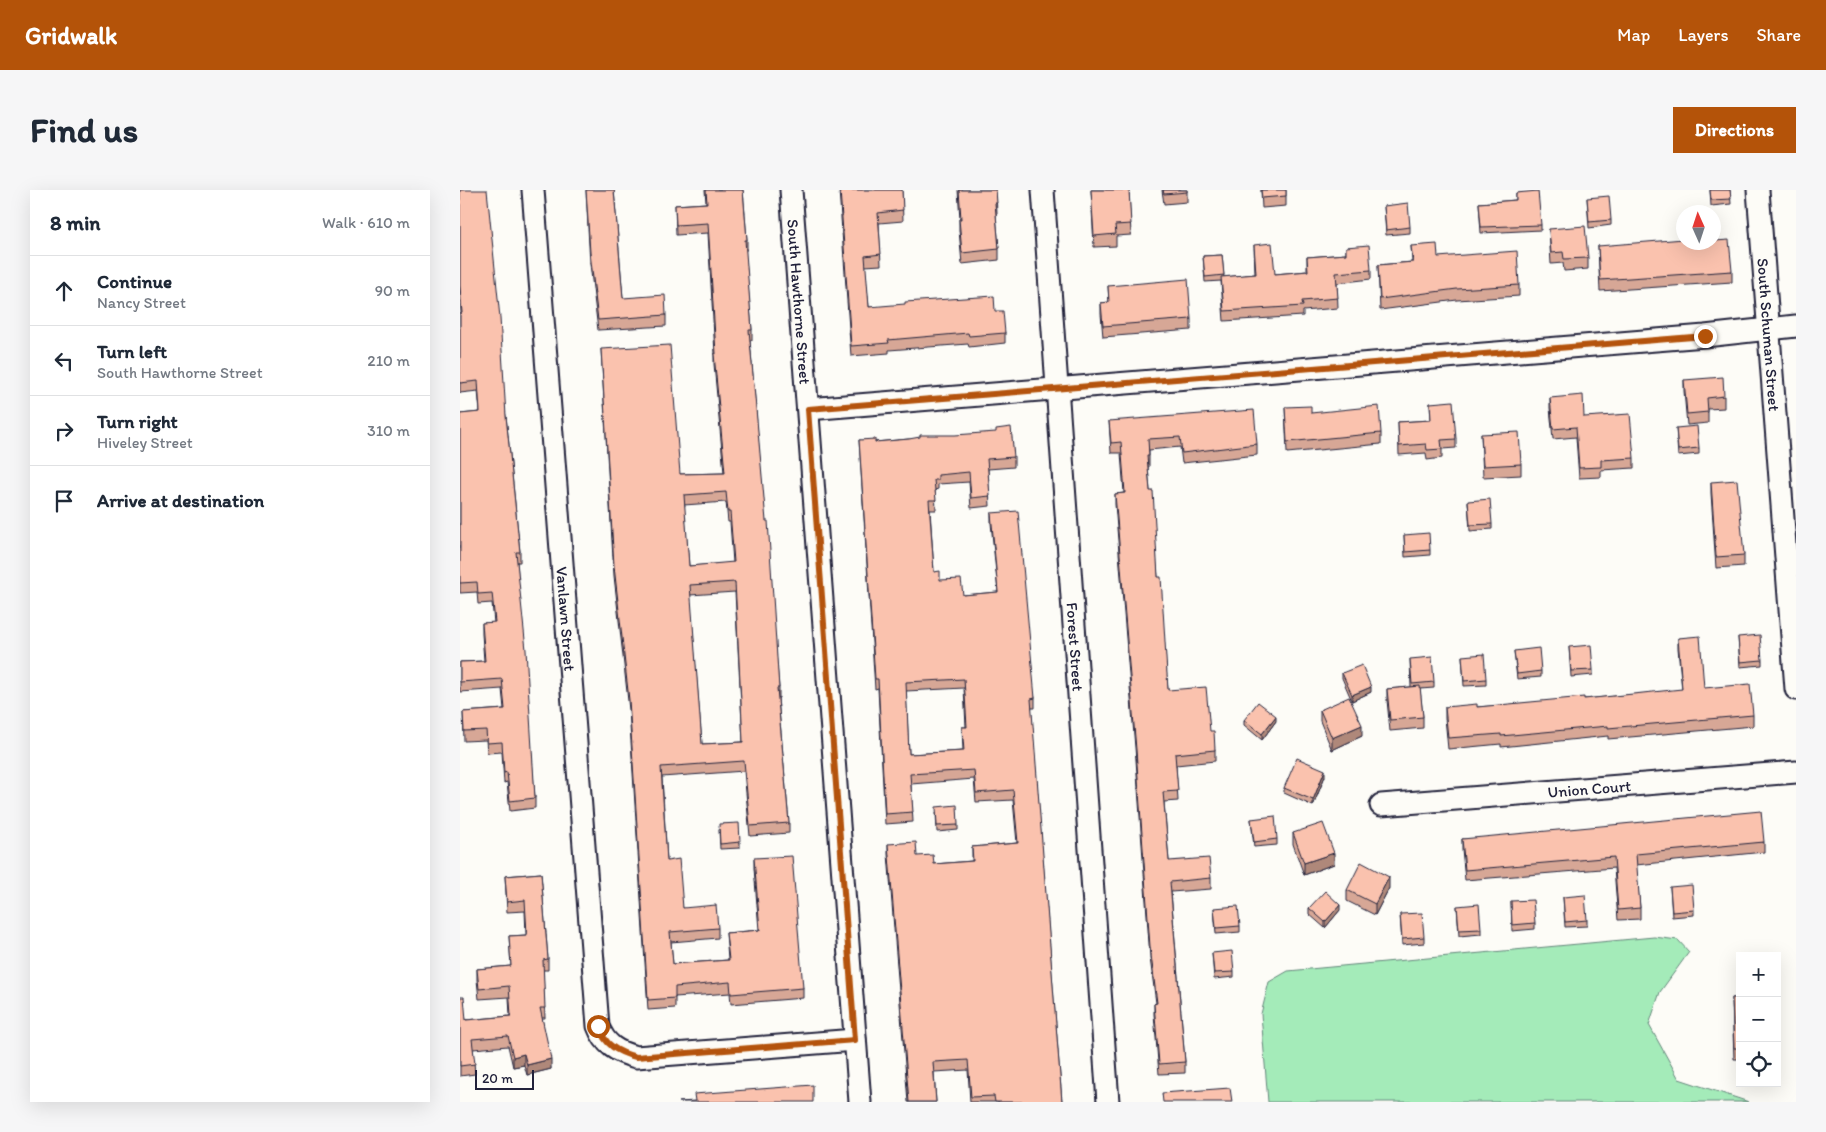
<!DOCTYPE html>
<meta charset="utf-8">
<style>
:root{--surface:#fff;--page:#f6f6f7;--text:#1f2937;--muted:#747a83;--line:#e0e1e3;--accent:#b45309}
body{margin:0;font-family:Itim,sans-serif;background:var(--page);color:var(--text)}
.controls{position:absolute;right:15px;bottom:15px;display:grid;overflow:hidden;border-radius:0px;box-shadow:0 5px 20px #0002}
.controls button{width:45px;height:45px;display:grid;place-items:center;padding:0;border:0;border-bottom:1px solid var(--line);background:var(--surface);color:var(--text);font:25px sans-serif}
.compass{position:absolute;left:1216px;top:15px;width:45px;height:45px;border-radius:50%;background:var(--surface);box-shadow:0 5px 20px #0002;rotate:357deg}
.scale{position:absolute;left:15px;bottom:12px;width:59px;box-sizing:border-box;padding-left:5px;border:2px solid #22223b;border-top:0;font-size:14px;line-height:18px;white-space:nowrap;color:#22223b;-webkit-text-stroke:4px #fdfcf7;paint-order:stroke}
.stop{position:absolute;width:15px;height:15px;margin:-11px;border:4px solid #b45309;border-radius:50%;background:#fff}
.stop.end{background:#b45309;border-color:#fff;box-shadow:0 1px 5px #0008}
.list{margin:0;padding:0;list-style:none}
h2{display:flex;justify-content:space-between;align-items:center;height:65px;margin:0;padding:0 20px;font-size:21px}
h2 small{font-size:16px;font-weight:400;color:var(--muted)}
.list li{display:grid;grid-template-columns:32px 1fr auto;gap:15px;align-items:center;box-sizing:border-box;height:70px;padding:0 20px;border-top:1px solid var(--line)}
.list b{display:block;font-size:19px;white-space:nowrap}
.list p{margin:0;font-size:16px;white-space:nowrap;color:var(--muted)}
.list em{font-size:16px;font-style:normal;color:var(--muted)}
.icon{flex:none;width:28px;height:28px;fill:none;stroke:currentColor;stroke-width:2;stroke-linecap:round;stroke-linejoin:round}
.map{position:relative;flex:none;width:1336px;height:912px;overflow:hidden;border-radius:0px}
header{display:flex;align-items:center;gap:30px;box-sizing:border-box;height:70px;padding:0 25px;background:var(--accent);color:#fff}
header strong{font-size:24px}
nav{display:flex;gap:28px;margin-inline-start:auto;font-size:18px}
.intro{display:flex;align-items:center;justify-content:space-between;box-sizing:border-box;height:120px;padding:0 30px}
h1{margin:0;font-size:35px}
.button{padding:12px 22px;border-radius:0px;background:var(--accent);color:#fff;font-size:18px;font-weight:700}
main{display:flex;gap:30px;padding:0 30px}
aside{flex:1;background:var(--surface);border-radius:0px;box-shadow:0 5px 20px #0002}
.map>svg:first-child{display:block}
.green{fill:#a4ebb9;stroke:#63867a}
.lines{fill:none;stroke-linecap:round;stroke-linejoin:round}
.street-casing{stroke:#22223b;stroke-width:25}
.street{stroke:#fdfcf7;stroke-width:21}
.wall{fill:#d7a796;stroke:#22223b;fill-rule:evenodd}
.shaded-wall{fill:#af887a;stroke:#22223b}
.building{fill:#fac2ae;stroke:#22223b;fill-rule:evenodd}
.route{stroke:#b45309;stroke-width:6}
.labels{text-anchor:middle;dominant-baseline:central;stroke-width:4.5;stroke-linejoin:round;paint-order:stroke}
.street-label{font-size:16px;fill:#22223b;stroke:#fdfcf7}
</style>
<header>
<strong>Gridwalk</strong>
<nav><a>Map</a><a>Layers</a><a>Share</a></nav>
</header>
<div class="intro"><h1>Find us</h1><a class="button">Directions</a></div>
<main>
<aside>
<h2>8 min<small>Walk · 610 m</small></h2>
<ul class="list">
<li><svg class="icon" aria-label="ahead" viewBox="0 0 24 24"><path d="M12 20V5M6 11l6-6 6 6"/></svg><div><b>Continue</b><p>Nancy Street</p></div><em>90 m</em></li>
<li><svg class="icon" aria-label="left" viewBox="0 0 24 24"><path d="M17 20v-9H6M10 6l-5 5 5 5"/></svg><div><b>Turn left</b><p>South Hawthorne Street</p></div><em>210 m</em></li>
<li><svg class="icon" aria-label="right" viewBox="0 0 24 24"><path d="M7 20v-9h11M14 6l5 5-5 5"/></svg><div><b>Turn right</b><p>Hiveley Street</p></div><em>310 m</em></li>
<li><svg class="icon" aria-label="arrive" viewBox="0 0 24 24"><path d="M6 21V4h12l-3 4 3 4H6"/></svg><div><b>Arrive at destination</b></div></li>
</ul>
</aside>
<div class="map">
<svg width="1336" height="912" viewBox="0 0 1336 912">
<rect width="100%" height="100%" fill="#fdfcf7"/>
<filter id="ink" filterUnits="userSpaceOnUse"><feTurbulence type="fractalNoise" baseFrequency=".02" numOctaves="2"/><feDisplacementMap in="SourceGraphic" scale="10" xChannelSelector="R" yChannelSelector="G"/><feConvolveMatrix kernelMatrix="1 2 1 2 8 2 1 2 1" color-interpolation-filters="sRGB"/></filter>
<g filter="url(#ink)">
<!-- green -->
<polygon class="green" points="1194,747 1218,750 1229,762 1200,802 1189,835 1219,889 1289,912 808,912 801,824 809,792 828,781"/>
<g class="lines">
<!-- street casing -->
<g class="street-casing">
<g id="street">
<path id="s1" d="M73,0L138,836C145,855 157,862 176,867L395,850"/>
<path id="s2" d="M331,0L400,912"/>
<path id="s3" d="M583,0L648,912"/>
<path id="s4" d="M1298,0L1336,499"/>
<polyline points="348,219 1245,146 1336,136"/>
<path id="s5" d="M921,615L1336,582"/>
</g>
</g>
<!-- street -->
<use href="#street" class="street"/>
</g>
<!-- wall -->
<g class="wall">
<polygon points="0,0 46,226 60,362 60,372 57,372 75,608 75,618 50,621 47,592 44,593 42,562 27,563 26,550 4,551 3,522 44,519 42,499 0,502 0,472 24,471 22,444 22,433 34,433 32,413 18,414 17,402 0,403 0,224 20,222 18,201 0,203 0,124 1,123 0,106"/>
<polygon points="126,0 154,0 163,108 206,125 206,136 138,140 130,74"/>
<path d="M245,0H283L287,50V60H285L292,140V150H290L319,498V508H318L329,633V643L290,646L284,581L202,587L207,671L223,718L258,738V748L211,752L213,774L268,770L266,743L299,740L294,678V668L343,798V808L271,814L270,803L215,807V818L188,820L169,520L154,386L141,159L220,284L264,283L254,174V164H255L248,43L216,45L215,15L246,13ZM266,312L268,332H270L273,373L229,376L224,315ZM275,402L283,552L242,554L230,405Z"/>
<polygon points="379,0 442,0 443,31 419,33 421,75 405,76 409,117 535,121 545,143 545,153 509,157 508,154 429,160 429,163 391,166"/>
<polygon points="498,0 536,0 537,24 536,24 539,59 539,70 502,74 499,40 499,29 500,29"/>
<polygon points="631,0 669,0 671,45 656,46 656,56 634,57"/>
<polygon points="702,0 727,0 727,12 704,14"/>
<polygon points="801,0 826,0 826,16 802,18"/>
<polygon points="1250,0 1270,0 1271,14 1251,16"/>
<polygon points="1056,3 1081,35 1081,40 1021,43 1019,13 1056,10"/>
<polygon points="1127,8 1151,30 1151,35 1129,38"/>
<polygon points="924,16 950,37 950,43 926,45"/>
<polygon points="1089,39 1128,68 1128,79 1104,81 1103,73 1091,74"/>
<polygon points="794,55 815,84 847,81 847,67 886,64 886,57 911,80 911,89 877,93 878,118 843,121 843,126 764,131 761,91 745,92 743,66 762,65 764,87 795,84"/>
<polygon points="951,56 978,67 1059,95 1059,106 997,110 920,120 918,75 952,72"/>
<polygon points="1138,56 1272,81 1272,92 1140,101"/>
<polygon points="648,96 731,129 731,140 643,147 641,124 641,113 649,112"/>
<polygon points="1224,190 1264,206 1264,218 1248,219 1248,233 1227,235 1224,201"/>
<polygon points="1090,208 1124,227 1174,268 1174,278 1141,280 1141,287 1119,288 1116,247 1093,249 1090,218"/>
<polygon points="970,213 996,249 996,258 982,259 982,268 967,270 966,263 939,265 938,232 971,230"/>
<polygon points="825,217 851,223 921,243 921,254 827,263"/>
<polygon points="649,231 797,254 797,265 722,273 720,257 689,260 689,277 688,277 690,301 698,387 708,500 750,541 755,560 755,571 716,575 718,611 704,612 709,671 751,688 751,699 711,702 725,872 725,883 699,884 694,824 694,814 696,813 690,768 676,570 655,314 655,304 664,303 661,263 651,263"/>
<polygon points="1216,238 1239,258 1239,264 1218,266"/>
<polygon points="1021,244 1061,274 1061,285 1023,287"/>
<path d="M449,249L554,267V277L528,279L530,316L511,318L509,292L478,294V299L475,300L476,320H470L474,382L480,390L503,405L538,402L531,333V323L575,508V518H571L602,912H510L508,880L474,882L476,912H448L428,664V654L474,674L512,671V657L557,653L553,610L516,612L514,589L451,594L453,632L425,634L418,498L415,499L399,250L415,252ZM504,498L506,537H502L503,561L449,564L446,501Z"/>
<polygon points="1251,292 1284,365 1284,376 1256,378 1251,303"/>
<polygon points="1008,311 1032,334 1032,339 1010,341"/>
<polygon points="944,345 970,360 970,365 945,367"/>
<polygon points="1278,447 1302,470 1302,475 1280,477"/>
<polygon points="1218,448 1244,498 1293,525 1293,536 1148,549 1148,546 1041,557 1041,554 988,559 985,528 985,517 1017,517 1124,509 1222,500 1218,458"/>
<polygon points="1109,457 1133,480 1133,485 1111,487"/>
<polygon points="1054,461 1081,481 1081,487 1057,489"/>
<polygon points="1002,466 1026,489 1026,495 1004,496"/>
<polygon points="950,469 974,492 974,498 960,499 963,527 963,538 930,541 927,510 927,499 951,497"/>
<polygon points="882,483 911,502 892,511 882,488"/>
<polygon points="860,520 902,546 872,560 860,531"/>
<polygon points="784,530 816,531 802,550 784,535"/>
<polygon points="865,586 853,616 824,603 824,598"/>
<polygon points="476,622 498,635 498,640 477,642"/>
<polygon points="791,629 817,649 817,655 794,657"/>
<polygon points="259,640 280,652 280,658 260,659"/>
<polygon points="833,643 874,674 844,685 833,654"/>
<polygon points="1002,649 1304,652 1304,662 1176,675 1180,718 1180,729 1158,730 1154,678 1005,690 1002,659"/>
<polygon points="81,683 88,769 88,780 83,780 85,828 82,828 91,879 67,885 64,875 53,877 48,856 13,859 15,884 0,886 0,807 6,830 50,826 49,807 19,809 17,790 17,779 51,776 49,746 66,745 65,721 47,722 45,686"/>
<polygon points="1210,697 1234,720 1234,725 1212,727"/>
<polygon points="929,698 915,725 887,711 887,700"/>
<polygon points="1103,707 1127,730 1127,736 1105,737"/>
<polygon points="1051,711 1075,733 1075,739 1052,741"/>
<polygon points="997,716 1021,739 1021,744 999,746"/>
<polygon points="754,718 780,736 780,742 756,744"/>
<polygon points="849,718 880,720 865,738 849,724"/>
<polygon points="940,724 964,747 964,753 942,755"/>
<polygon points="752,763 774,782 774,787 754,789"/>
<polygon points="1272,808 1280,808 1280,869 1274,869"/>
</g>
<!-- shaded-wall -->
<g class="shaded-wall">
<polygon points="911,497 911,502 892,511 892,505"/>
<polygon points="816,526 816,531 802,550 802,544"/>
<polygon points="902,535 902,546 872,560 872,548"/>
<polygon points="865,580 865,586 853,616 853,610"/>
<polygon points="874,663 874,674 844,685 844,673"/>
<polygon points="929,687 929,698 915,725 915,714"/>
<polygon points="880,715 880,720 865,738 865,732"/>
<polygon points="64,864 64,875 53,877 53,867"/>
<polygon points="91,869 91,879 67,885 67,875"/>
</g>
<!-- building -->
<g class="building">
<polygon points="0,0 27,0 40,128 46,226 60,362 56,362 66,460 75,608 50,611 47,582 44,583 42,552 27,553 26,540 4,541 3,522 45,519 42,489 0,492 0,472 25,471 22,433 35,432 32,403 18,404 17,392 0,393 0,224 20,222 18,191 0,193 0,124 2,123 0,96"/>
<polygon points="126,0 154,0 163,108 205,105 206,125 138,130 130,63"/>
<path d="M246,0H283L287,50H285L292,140H289L306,331H308L319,498H317L329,633L290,636L284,571L201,577L207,671L219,669L223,718L256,715L258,738L210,742L213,774L269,770L266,743L300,740L294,668L332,666L343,798L271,804L270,792L215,797V808L188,810L169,510L154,376L141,159L210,155L220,284L265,283L254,164H256L248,33L216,35L215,15L247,13ZM266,302L268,322H270L274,372L229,376L224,305ZM275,392L283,552L242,554L230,395Z"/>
<polygon points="380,0 442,0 443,20 418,23 421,64 405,66 409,117 445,114 445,112 534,106 535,121 543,121 545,143 509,146 508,143 428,150 429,153 391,156"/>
<polygon points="499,0 536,0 537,13 535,13 539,59 502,63 499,29 501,29"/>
<polygon points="631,0 669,0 671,34 655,35 656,44 634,46"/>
<polygon points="703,0 727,0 727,2 704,4"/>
<polygon points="801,0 826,0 826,6 802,8"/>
<polygon points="1250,0 1270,0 1271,9 1251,10"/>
<polygon points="1078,1 1081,35 1021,37 1019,13 1056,10 1056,3"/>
<polygon points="1149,6 1151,30 1129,32 1127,8"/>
<polygon points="948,13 950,37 926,40 924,16"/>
<polygon points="1125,36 1128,68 1104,69 1103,62 1091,63 1089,39"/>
<polygon points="1254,46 1255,46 1255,51 1269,50 1272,81 1140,90 1138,56 1224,49 1224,52 1254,52"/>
<polygon points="812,53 815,84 848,81 847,67 886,64 886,57 909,55 911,80 876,83 878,108 842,111 843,116 764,121 761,87 796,84 794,55"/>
<polygon points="977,54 978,67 1057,61 1059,95 997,99 920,109 918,75 953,72 951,56"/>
<polygon points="762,65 764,85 745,87 743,66"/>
<polygon points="728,89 731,129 643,136 641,113 649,112 648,96"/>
<polygon points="1263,187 1264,206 1247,208 1248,222 1227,224 1224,190"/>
<polygon points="1123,205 1124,227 1170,224 1174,268 1141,270 1141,277 1119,278 1116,237 1093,239 1090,208"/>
<polygon points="993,211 996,249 981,250 982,259 967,260 966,254 939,256 938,232 971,230 970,213"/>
<polygon points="851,216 851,223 919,216 921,243 827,252 825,217"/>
<polygon points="794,220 797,254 722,263 720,247 688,249 689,266 687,266 690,301 693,301 698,387 701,387 708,500 746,497 750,541 754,541 755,560 715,564 718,601 703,602 709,671 749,668 751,688 710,692 725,872 699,874 694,814 697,813 690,757 676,560 655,304 665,303 661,252 651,253 649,231"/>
<polygon points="1237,236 1239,258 1218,260 1216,238"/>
<path d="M551,237L554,267L527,269L530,306L511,308L509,282L478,285V290H474L476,310H469L474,382L480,381V390L501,389L503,405L538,402L531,323L558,321L575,508L571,509L602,912H535L534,906L511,907L508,870L473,872L476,912H449L428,654L456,652L457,666L473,665L474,674L513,671L512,657L558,653L553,600L516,603L514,580L450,584L453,622L425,624L418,489H415L399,250L415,249V252L449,249L460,247V245H495L536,242V239ZM504,489L507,537H502L504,561L449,564L446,492Z"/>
<polygon points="1059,242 1061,274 1023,276 1021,244"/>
<polygon points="1277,290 1284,365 1256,367 1251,292"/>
<polygon points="1030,309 1032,334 1010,335 1008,311"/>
<polygon points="969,343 970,360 945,362 944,345"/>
<polygon points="1300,445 1302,470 1280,472 1278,447"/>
<polygon points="1240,446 1244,498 1290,494 1293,525 1148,538 1148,536 1041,546 1041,544 988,548 985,517 1017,514 1017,517 1124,507 1124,509 1222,499 1218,448"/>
<polygon points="1131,455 1133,480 1111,481 1109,457"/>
<polygon points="1079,458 1081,481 1057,484 1054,461"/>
<polygon points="1024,464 1026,489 1004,491 1002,466"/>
<polygon points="972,467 974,492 952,494 950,469"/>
<polygon points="902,475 911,497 892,505 882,483"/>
<polygon points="960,496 963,527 930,530 927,499"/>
<polygon points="889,507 902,535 872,548 860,520"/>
<polygon points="798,512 816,526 802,544 784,530"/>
<polygon points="837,568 865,580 853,610 824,598"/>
<polygon points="497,615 498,635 477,636 476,617"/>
<polygon points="1301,621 1304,652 1176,664 1180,718 1158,720 1154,667 1005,680 1002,649"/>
<polygon points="815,626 817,649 794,652 791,629"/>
<polygon points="279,633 280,652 260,654 259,634"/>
<polygon points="863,633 874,663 844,673 833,643"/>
<polygon points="901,672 929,687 915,714 887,700"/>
<polygon points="81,683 88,769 83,770 85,818 80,818 91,869 67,875 64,864 53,867 48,846 12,849 15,874 0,876 0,807 4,807 6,830 51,826 49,796 19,799 17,779 51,776 49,746 67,745 65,710 47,712 45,686"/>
<polygon points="1232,695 1234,720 1212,722 1210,697"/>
<polygon points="865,701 880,715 865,732 849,718"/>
<polygon points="1125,705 1127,730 1105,732 1103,707"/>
<polygon points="1073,710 1075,733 1052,735 1051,711"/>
<polygon points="1019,714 1021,739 999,740 997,716"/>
<polygon points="778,716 780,736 756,738 754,718"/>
<polygon points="962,723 964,747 942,749 940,724"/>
<polygon points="772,761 774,782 754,783 752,763"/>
<polygon points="1272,808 1280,808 1280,858 1274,858"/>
<polygon points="353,895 353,912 219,912 235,911 234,904"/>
<polygon points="770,898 772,912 703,912 702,903"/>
</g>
</g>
<g class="lines" filter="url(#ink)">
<!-- route -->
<path class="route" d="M138,836C145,855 157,862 176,867L395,850L348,219L1245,146"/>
</g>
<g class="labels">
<!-- street labels -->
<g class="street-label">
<text stroke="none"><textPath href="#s2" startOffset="112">South Hawthorne Street</textPath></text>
<text stroke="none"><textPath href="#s4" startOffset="145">South Schuman Street</textPath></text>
<text stroke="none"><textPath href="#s1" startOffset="430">Vanlawn Street</textPath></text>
<text stroke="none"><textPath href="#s3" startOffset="458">Forest Street</textPath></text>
<text stroke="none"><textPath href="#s5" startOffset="209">Union Court</textPath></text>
</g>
</g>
</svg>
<div class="controls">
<button>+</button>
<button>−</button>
<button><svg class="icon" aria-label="locate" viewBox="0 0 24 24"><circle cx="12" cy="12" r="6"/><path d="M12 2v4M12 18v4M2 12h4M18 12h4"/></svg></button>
</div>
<svg class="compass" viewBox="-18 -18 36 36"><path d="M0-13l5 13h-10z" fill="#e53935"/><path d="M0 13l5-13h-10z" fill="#747a83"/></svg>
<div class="scale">20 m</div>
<div class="stop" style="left:138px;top:836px"></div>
<div class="stop end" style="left:1245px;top:146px"></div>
</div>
</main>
